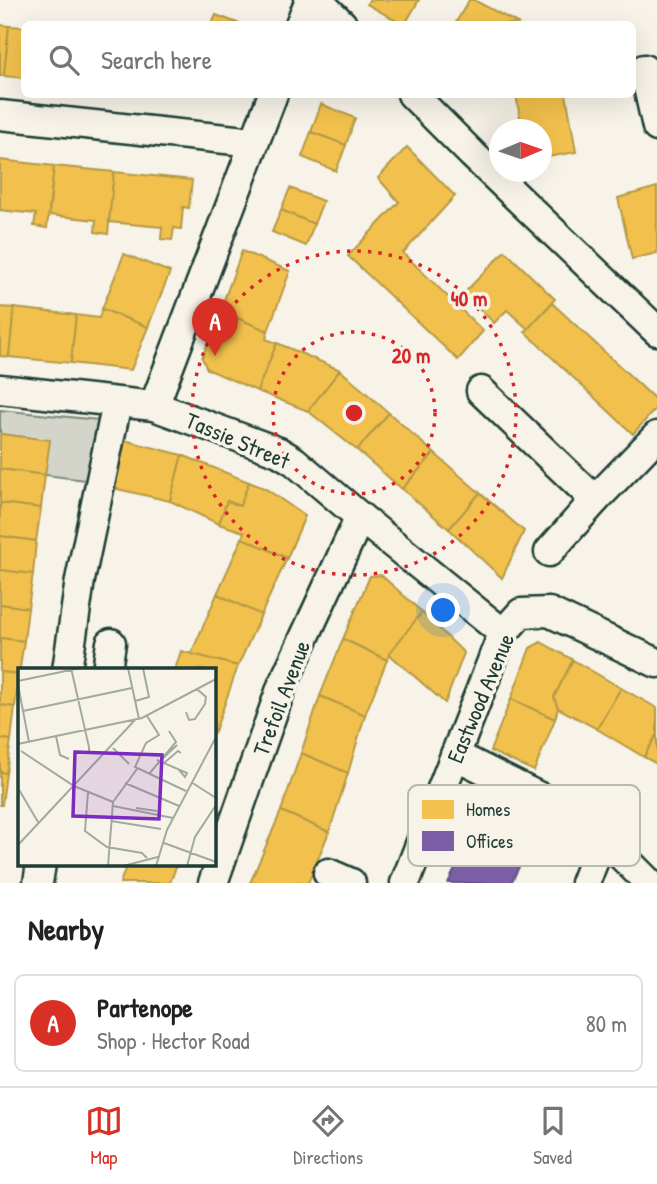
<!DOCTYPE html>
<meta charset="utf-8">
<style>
:root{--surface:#fff;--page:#f2f2f2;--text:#202124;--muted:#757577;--line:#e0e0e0;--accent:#d93025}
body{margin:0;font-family:"Patrick Hand",sans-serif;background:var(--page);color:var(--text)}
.compass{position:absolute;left:489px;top:119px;width:63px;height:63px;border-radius:50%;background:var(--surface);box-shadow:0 7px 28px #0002;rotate:88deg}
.you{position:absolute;left:444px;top:611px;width:24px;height:24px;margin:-18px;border:5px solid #fff;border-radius:50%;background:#1a73e8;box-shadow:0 0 0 10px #1a73e833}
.badge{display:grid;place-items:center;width:46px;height:46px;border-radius:50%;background:var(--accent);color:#fff;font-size:23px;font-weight:700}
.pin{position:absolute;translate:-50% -58px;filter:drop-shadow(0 2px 4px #0008)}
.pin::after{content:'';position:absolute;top:37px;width:24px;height:21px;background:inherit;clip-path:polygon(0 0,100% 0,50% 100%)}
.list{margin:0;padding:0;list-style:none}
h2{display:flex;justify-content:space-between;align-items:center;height:91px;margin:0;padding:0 28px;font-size:30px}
h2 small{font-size:23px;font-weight:400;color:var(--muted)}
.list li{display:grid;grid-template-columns:46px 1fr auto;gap:21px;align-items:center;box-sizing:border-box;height:98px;margin:0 14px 14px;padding:0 14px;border:2px solid var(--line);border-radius:10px}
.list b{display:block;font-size:26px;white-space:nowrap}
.list p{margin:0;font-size:23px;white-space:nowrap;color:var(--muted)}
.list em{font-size:23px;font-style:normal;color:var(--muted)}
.icon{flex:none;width:38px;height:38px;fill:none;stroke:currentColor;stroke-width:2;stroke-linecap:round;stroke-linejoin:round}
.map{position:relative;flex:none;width:657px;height:883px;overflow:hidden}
.search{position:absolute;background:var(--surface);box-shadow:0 7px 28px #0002;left:21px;right:21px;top:21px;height:77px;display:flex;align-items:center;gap:18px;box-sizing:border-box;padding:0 24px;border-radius:10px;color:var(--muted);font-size:26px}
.sheet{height:203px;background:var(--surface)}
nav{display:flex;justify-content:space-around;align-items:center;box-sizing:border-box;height:98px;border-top:2px solid var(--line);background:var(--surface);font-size:19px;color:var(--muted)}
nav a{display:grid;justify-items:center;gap:4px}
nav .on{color:var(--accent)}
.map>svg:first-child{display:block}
.green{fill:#d3d5ca;stroke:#79897f;stroke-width:2}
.homes{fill:#f2c14e;stroke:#b39946;stroke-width:2}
.offices{fill:#7b5ea7;stroke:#5f5484;stroke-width:2}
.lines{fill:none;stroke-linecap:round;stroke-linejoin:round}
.minor-casing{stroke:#1f3d34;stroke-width:33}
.minor{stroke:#f7f3e8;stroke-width:28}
.ring{fill:none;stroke:#d62828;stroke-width:3.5;stroke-dasharray:3.5 7}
.labels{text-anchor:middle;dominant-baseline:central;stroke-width:7;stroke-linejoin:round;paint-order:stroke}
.street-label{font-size:23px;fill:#1f3d34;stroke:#f7f3e8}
.inset-road{fill:none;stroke:#a1aaa0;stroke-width:2}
.view{fill:#7b2cbf;fill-opacity:0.15;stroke:#7b2cbf;stroke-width:3.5}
.inset-edge{fill:none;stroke:#1f3d34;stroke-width:3.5}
.key{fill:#f7f3e8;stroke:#b6bcb2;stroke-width:2}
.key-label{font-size:19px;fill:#1f3d34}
.centre{fill:#d62828;stroke:#f7f3e8;stroke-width:3.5}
.ring-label{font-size:21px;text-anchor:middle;font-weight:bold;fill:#d62828;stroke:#f7f3e8;stroke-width:7;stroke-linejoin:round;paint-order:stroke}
</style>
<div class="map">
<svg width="657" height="883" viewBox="0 0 657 883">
<rect width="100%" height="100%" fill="#f7f3e8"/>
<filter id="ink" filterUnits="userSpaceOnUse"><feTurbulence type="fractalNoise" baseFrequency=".0143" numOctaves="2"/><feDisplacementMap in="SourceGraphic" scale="14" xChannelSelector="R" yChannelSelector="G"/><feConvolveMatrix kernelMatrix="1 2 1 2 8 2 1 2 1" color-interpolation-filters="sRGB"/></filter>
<g filter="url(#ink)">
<!-- green -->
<polygon class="green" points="0,410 108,421 96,483 85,480 45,475 49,440 0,434"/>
<!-- homes -->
<g class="homes">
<polygon points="369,0 419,0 405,24 402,24 367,4"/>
<polygon points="469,0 474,0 519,24 455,24"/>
<polygon points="216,15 240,24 212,24"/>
<polygon points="0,25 9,26 4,76 0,76"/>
<polygon points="9,26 24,27 24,78 4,76"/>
<polygon points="516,94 566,94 576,152 542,158 542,130 522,130"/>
<polygon points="321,104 355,118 346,145 311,132"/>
<polygon points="311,132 346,145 336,171 302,157"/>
<polygon points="407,147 455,196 403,253 483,331 458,360 348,256 399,202 378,178"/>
<polygon points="0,160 54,166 47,228 34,226 36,214 0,210"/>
<polygon points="54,166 114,172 108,234 95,232 96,220 49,215"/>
<polygon points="114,172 192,180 189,208 183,207 181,229 174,228 172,240 161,239 162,227 109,222"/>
<polygon points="657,187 657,253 632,259 618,198"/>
<polygon points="290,188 323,201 314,224 281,210"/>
<polygon points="281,210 314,224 306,246 272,232"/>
<polygon points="242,251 290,271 268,331 220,311"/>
<polygon points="505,251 555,299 528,329 507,310 494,323 464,293"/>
<polygon points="124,254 170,272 148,327 102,309"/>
<polygon points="552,303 657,401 657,407 633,434 525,332"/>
<polygon points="0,307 14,308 9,357 0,356"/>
<polygon points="14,308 76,315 71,363 9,357"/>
<polygon points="102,309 148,327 131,370 71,363 76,315 99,318"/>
<polygon points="220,311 268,331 266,339 277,343 257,391 207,369 202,358"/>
<polygon points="277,343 340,370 308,411 257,391"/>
<polygon points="340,370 389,413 357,450 308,411"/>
<polygon points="389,413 434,453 402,489 357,450"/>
<polygon points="0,434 50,440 45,475 0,469"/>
<polygon points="124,440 182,455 170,501 113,488"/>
<polygon points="434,453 480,493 449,529 402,489"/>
<polygon points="182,455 249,482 240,506 227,501 219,524 170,501"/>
<polygon points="0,469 45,475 41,508 0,503"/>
<polygon points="249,482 266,489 305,516 287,558 242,538 244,532 219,524 227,501 240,506"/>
<polygon points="480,493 524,531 502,578 449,529"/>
<polygon points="0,503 41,508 36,541 0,536"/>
<polygon points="0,536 36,541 33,574 0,570"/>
<polygon points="242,538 287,558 261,615 217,594"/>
<polygon points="0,570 33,574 28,608 0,604"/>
<polygon points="381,575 422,612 389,654 387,660 343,639 370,576"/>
<polygon points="217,594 261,615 238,666 191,654"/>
<polygon points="0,604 28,608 24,641 0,638"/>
<polygon points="422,612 464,653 445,703 389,654"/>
<polygon points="0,638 24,641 19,674 0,672"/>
<polygon points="343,639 387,660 365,715 320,696"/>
<polygon points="541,642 573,660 554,697 558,708 555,719 511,699 530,648"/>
<polygon points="181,651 238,666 214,734 214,670 175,670"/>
<polygon points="573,660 621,688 597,729 558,708 554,697"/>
<polygon points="0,672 19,674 15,707 0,705"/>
<polygon points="621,688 657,708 657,734 644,757 597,729"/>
<polygon points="320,696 365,715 348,773 301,753"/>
<polygon points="511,699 555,719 534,771 490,751"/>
<polygon points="0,705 15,707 11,740 0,739"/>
<polygon points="657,734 657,764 644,757"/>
<polygon points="0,739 11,740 6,773 0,772"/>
<polygon points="301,753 348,773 329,832 281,811"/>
<polygon points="0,772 6,773 2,805 0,805"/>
<polygon points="281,811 329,832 308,883 250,883"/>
<polygon points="127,864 177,864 170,883 120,883"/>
</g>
<!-- offices -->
<polygon class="offices" points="495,789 546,813 511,883 448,883"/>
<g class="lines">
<!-- minor casing -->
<g class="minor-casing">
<g id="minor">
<polyline points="317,0 342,24"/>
<polyline points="300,24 310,0"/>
<polyline points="644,69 657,127"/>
<polyline points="412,94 473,155 657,331"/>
<polyline points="0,115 254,142"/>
<polyline points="0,389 154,406 279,452 294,461 360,517 503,633"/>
<polyline points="481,391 595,500"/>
<polyline points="154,406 273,94"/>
<polyline points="549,552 595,500 657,436"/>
<polyline points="67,670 80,580 117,403"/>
<polyline points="107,670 111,643"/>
<polyline points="455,755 592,823 603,837 649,883"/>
<polyline points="328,873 351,883"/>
<polyline points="38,883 41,864"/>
<polyline points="213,883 282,686 360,517"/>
<polyline points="405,883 503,633 521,613 549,612 657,663"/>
<polyline points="585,883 603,837"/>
</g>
</g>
<!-- minor -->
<use href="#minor" class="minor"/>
</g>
</g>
<!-- distance rings -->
<g class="ring">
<circle cx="354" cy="413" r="81"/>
<circle cx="354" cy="413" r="162"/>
</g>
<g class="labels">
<!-- street labels -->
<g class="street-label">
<text transform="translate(238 440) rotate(23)">Tassie Street</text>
<text transform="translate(281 698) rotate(-69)">Trefoil Avenue</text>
<text transform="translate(480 698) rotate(-67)">Eastwood Avenue</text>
</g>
</g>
<!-- overview -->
<g transform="translate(18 668)">
<rect width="198" height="198" fill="#f7f3e8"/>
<path class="inset-road" d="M53,0L71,79V84L64,85M110,0L121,51M0,13L62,0M0,17L11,74M117,33L131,29L125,0M5,43L114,20M168,44L171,52L177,51L187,36L188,29L179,21M129,48L141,67L128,75L117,99L168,123M38,68L42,87L51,91M0,76L124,50L198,11M95,80L111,96M3,83L56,118L95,134M139,92L169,105L167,109L161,102M142,93L159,77M146,95L160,83L163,85M131,106L158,74L151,63M173,114L198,130M107,115L161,138M0,120L20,154M70,124L67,163L89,179L124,185L129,190M95,138L155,150M118,140L139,143M93,153L143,161M146,175L198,194M0,177L117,52M90,198L95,134L119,101M105,198L140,189M138,198L149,162L198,69M169,198L177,169L198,137"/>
<path class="view" d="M57,84L144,87L141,151L55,148Z"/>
<rect width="198" height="198" class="inset-edge"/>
</g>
<!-- legend -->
<rect x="408" y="785" width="232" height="81" rx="10" class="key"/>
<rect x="422" y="800" width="32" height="19" fill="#f2c14e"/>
<rect x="422" y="831" width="32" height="20" fill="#7b5ea7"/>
<g class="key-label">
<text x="466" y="816">Homes</text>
<text x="466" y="848">Offices</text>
</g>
<circle cx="354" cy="413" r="10" class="centre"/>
<g class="ring-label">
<text x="469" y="306">40 m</text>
<text x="411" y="363">20 m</text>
</g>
</svg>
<svg class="compass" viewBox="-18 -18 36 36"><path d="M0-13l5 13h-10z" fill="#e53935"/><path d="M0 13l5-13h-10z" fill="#757577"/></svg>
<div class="you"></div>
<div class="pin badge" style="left:215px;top:356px">A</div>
<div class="search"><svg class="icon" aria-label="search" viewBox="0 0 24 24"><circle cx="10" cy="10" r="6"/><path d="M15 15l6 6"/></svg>Search here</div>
</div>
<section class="sheet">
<h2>Nearby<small></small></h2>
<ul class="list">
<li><span class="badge">A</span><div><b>Partenope</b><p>Shop · Hector Road</p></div><em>80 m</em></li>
</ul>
</section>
<nav>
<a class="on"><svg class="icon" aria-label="map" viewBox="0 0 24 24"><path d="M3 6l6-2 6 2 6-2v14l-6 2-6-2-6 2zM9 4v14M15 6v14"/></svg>Map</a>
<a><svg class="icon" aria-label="directions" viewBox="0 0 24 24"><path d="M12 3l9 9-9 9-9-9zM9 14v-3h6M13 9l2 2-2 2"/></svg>Directions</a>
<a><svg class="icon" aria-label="saved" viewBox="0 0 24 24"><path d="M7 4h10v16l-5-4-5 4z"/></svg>Saved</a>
</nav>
